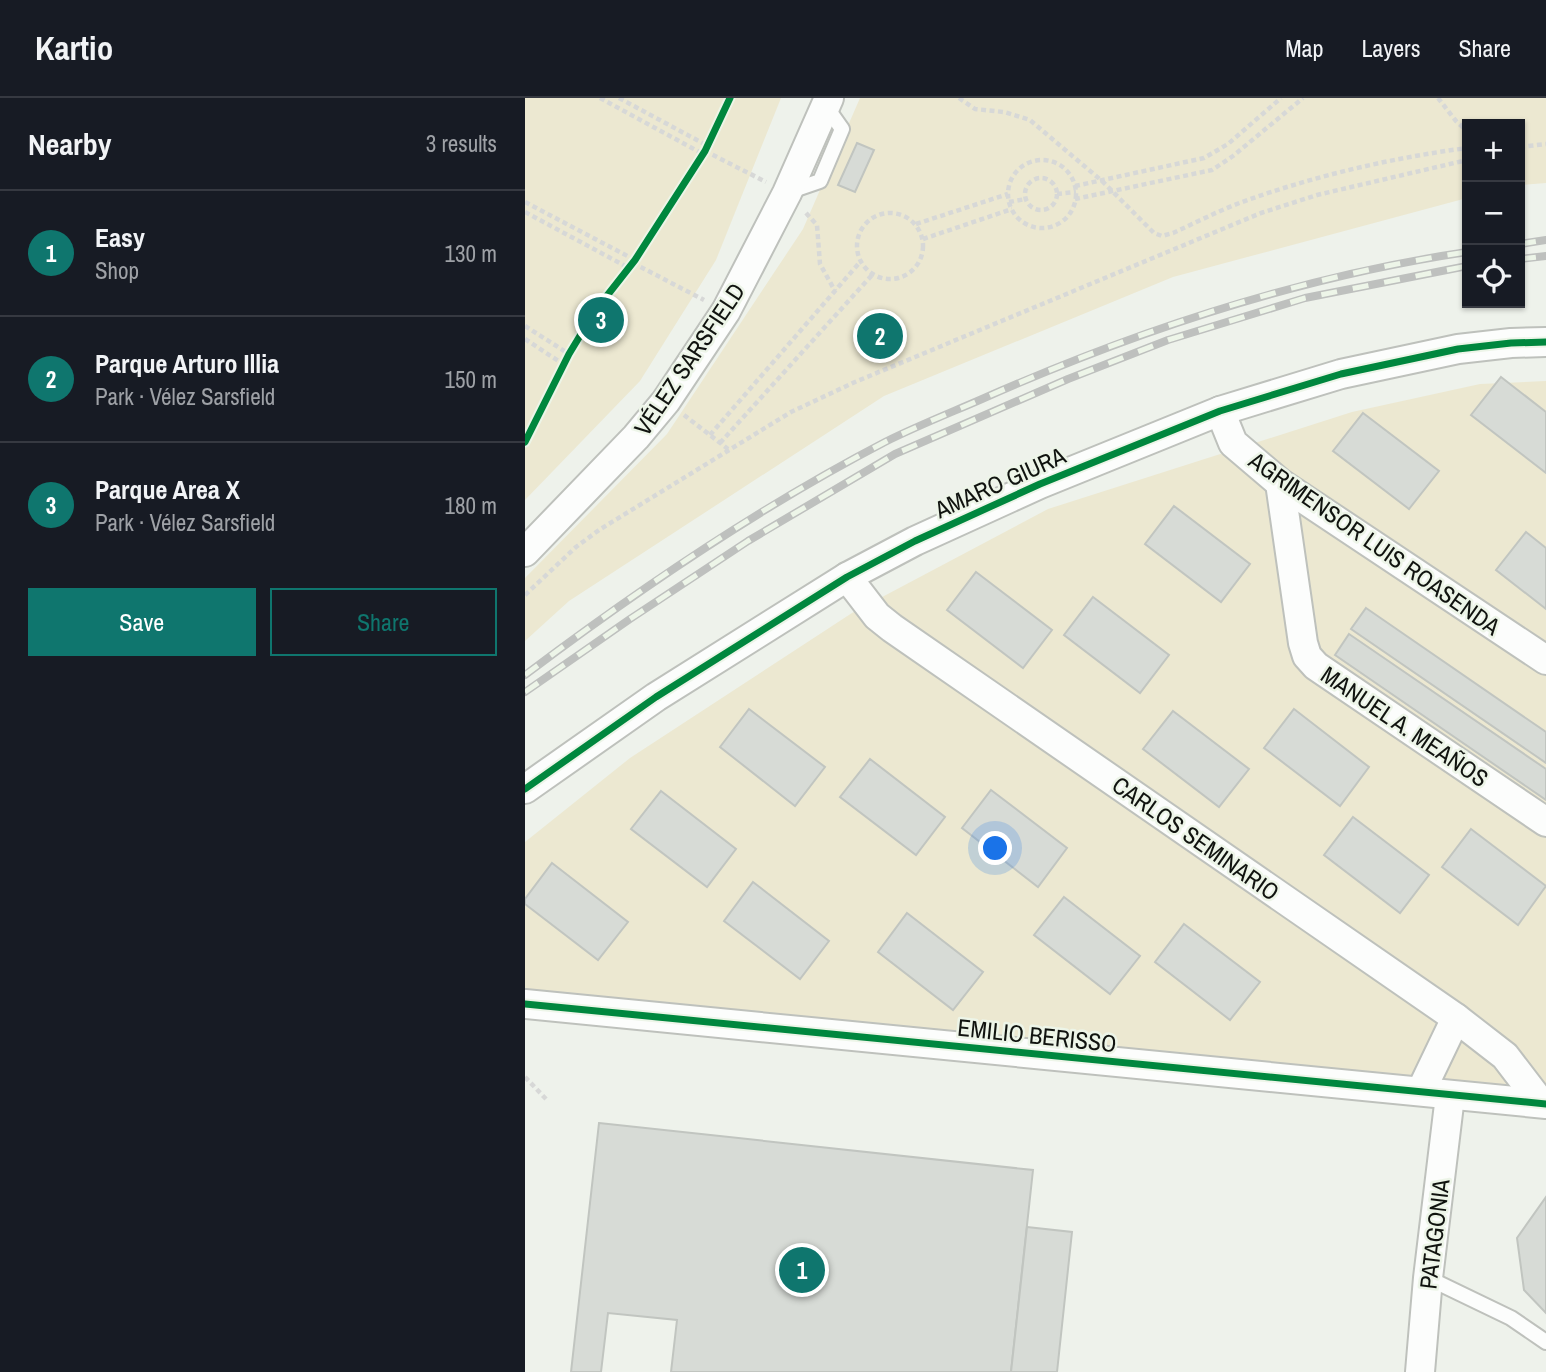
<!DOCTYPE html>
<meta charset="utf-8">
<style>
:root{--surface:#171b24;--page:#242831;--text:#f1f3f6;--muted:#9ea1a6;--line:#363941;--accent:#0f766e}
body{margin:0;font-family:"Archivo Narrow",sans-serif;background:var(--page);color:var(--text)}
.controls{position:absolute;right:21px;top:21px;display:grid;overflow:hidden;border-radius:0px;box-shadow:0 2px 5px #0004}
.controls button{width:63px;height:63px;display:grid;place-items:center;padding:0;border:0;border-bottom:2px solid var(--line);background:var(--surface);color:var(--text);font:35px sans-serif}
.you{position:absolute;left:471px;top:751px;width:24px;height:24px;margin:-18px;border:5px solid #fff;border-radius:50%;background:#1a73e8;box-shadow:0 0 0 10px #1a73e833}
.badge{display:grid;place-items:center;width:46px;height:46px;border-radius:50%;background:var(--accent);color:#fff;font-size:23px;font-weight:700}
.pin{position:absolute;translate:-50% -50%;border:4px solid #fff;box-shadow:0 2px 7px #0006}
.list{margin:0;padding:0;list-style:none}
h2{display:flex;justify-content:space-between;align-items:center;height:91px;margin:0;padding:0 28px;font-size:30px}
h2 small{font-size:23px;font-weight:400;color:var(--muted)}
.list li{display:grid;grid-template-columns:46px 1fr auto;gap:21px;align-items:center;box-sizing:border-box;height:126px;padding:0 28px;border-top:2px solid var(--line)}
.list b{display:block;font-size:26px;white-space:nowrap}
.list p{margin:0;font-size:23px;white-space:nowrap;color:var(--muted)}
.list em{font-size:23px;font-style:normal;color:var(--muted)}
.actions{display:flex;gap:14px;padding:21px 28px}
.actions a{flex:1;padding:16px 0;border:2px solid var(--accent);border-radius:0px;text-align:center;font-size:24px;color:var(--accent)}
.actions .main{background:var(--accent);color:#fff}
.icon{flex:none;width:38px;height:38px;fill:none;stroke:currentColor;stroke-width:2;stroke-linecap:round;stroke-linejoin:round}
.map{position:relative;flex:none;width:1021px;height:1274px;overflow:hidden}
header{display:flex;align-items:center;gap:42px;box-sizing:border-box;height:98px;padding:0 35px;background:var(--surface);border-bottom:2px solid var(--line)}
header strong{font-size:33px}
nav{display:flex;gap:38px;margin-inline-start:auto;font-size:24px}
main{display:flex}
aside{flex:1;background:var(--surface)}
.map>svg:first-child{display:block}
.green{fill:#ece8d1}
.building{fill:#d7dbd6;stroke:#c1c5c0;stroke-width:2}
.lines{fill:none;stroke-linecap:round;stroke-linejoin:round}
.service-casing{stroke:#bec1bc;stroke-width:18}
.minor-casing{stroke:#bec1bc;stroke-width:32}
.path{stroke:#d7d8d7;stroke-width:4.5;stroke-dasharray:5 3.5;stroke-linecap:butt}
.service{stroke:#fcfdfc;stroke-width:14}
.minor{stroke:#fcfdfc;stroke-width:28}
.rail-casing{stroke:#bec0be;stroke-width:8}
.rail{stroke:#edf5e8;stroke-width:5;stroke-dasharray:16;stroke-linecap:butt}
.cycleway-casing{stroke:#edf5e8;stroke-width:11}
.cycleway{stroke:#00873e;stroke-width:7}
.labels{text-anchor:middle;dominant-baseline:central;stroke-width:5;stroke-linejoin:round;paint-order:stroke}
.street-label{font-size:24px;fill:#10130f;stroke:#edf5e8}
</style>
<header>
<strong>Kartio</strong>
<nav><a>Map</a><a>Layers</a><a>Share</a></nav>
</header>
<main>
<aside>
<h2>Nearby<small>3 results</small></h2>
<ul class="list">
<li><span class="badge">1</span><div><b>Easy</b><p>Shop</p></div><em>130 m</em></li>
<li><span class="badge">2</span><div><b>Parque Arturo Illia</b><p>Park · Vélez Sarsfield</p></div><em>150 m</em></li>
<li><span class="badge">3</span><div><b>Parque Area X</b><p>Park · Vélez Sarsfield</p></div><em>180 m</em></li>
</ul>
<div class="actions"><a class="main">Save</a><a>Share</a></div>
</aside>
<div class="map">
<svg width="1021" height="1274" viewBox="0 0 1021 1274">
<rect width="100%" height="100%" fill="#eef2eb"/>
<!-- green -->
<g class="green">
<polygon points="0,0 256,0 191,162 115,283 0,402"/>
<polygon points="335,0 1021,0 1021,85 995,87 995,26 942,26 942,100 648,179 359,298 44,503 0,543 0,480 142,336 278,131"/>
<polygon points="1021,283 1021,992 0,895 0,744 105,660 327,515 523,411 827,314 955,286"/>
</g>
<!-- building -->
<g class="building">
<polygon points="332,45 349,52 330,94 313,87"/>
<polygon points="976,279 1021,314 1021,375 946,317"/>
<polygon points="838,315 914,373 884,411 808,353"/>
<polygon points="649,408 725,466 696,504 620,446"/>
<polygon points="1001,434 1021,450 1021,511 971,472"/>
<polygon points="451,474 527,532 498,570 422,512"/>
<polygon points="568,499 644,557 615,595 539,537"/>
<polygon points="841,510 1021,634 1021,665 826,531"/>
<polygon points="824,536 1021,671 1021,702 810,557"/>
<polygon points="224,611 300,669 270,708 195,649"/>
<polygon points="769,611 844,669 815,708 739,650"/>
<polygon points="648,613 724,671 694,709 618,651"/>
<polygon points="345,661 420,719 391,757 315,699"/>
<polygon points="466,692 542,750 513,789 437,730"/>
<polygon points="136,693 211,751 182,789 106,731"/>
<polygon points="828,719 904,777 875,815 799,757"/>
<polygon points="946,731 1021,788 993,827 917,769"/>
<polygon points="27,765 103,824 73,862 0,806 0,801"/>
<polygon points="228,784 304,843 275,881 199,823"/>
<polygon points="539,799 615,858 585,896 509,837"/>
<polygon points="382,815 458,874 428,912 353,854"/>
<polygon points="659,826 735,884 705,922 630,864"/>
<polygon points="74,1025 508,1072 486,1274 146,1274 152,1222 83,1215 76,1274 46,1274"/>
<polygon points="1021,1099 1021,1215 999,1192 992,1140"/>
<polygon points="502,1129 547,1134 532,1274 486,1274"/>
</g>
<g class="lines">
<!-- service casing -->
<g class="service-casing">
<g id="service">
<polyline points="263,94 295,83 317,31 300,7"/>
<polyline points="903,1180 986,1220 1021,1244"/>
</g>
</g>
<!-- minor casing -->
<g class="minor-casing">
<g id="minor">
<polyline points="695,313 708,345 755,385 1021,562"/>
<polyline points="755,385 778,545 782,558 791,568 1021,724"/>
<polyline points="0,454 111,339 141,303 201,213 262,95 304,0"/>
<polyline points="322,479 352,518 367,530 931,920 980,958 1016,1005"/>
<polyline points="0,691 131,599 322,479 390,443 515,386 695,313 816,276 933,251 986,245 1021,244"/>
<polyline points="0,906 1021,1006"/>
<polyline points="896,993 931,920"/>
<polyline points="895,1274 903,1180 925,998"/>
</g>
</g>
<!-- path -->
<g class="path">
<polyline points="75,0 178,56"/>
<polyline points="94,0 183,48"/>
<path d="M434,0L450,11L479,14L505,22L577,83L629,135L637,138L648,135C670,125 693,113 717,104C789,78 866,60 942,50"/>
<polyline points="913,0 931,23 942,33"/>
<polyline points="995,49 1021,46"/>
<polyline points="180,53 241,84"/>
<circle cx="517" cy="96" r="34"/>
<circle cx="516" cy="96" r="16"/>
<polyline points="550,88 679,60 703,46 756,0"/>
<polyline points="532,96 551,94"/>
<polyline points="550,101 687,72 708,58 778,0"/>
<polyline points="0,104 110,162"/>
<polyline points="484,104 501,101"/>
<polyline points="0,114 104,170"/>
<circle cx="365" cy="148" r="33"/>
<polyline points="281,115 292,127 295,166 310,193"/>
<polyline points="391,126 483,96"/>
<polyline points="398,141 487,111"/>
<polyline points="108,165 179,202"/>
<polyline points="0,228 44,256"/>
<polyline points="0,241 38,266"/>
<polyline points="159,317 203,351"/>
<polyline points="185,337 335,164"/>
<polyline points="195,345 347,177"/>
<polyline points="0,497 51,449 74,432 266,314 330,284 736,115 792,97 942,62"/>
<polyline points="0,979 21,1001"/>
</g>
<!-- service -->
<use href="#service" class="service"/>
<!-- minor -->
<use href="#minor" class="minor"/>
<!-- rail casing -->
<g class="rail-casing">
<g id="rail">
<polyline points="995,146 1021,142"/>
<polyline points="995,161 1021,158"/>
<path d="M0,577C114,491 233,410 360,344C392,328 425,315 457,301C613,232 773,179 942,154"/>
<polyline points="0,594 105,521 223,443 370,356 543,281 643,242 780,200 942,168"/>
</g>
</g>
<!-- rail -->
<use href="#rail" class="rail"/>
<!-- cycleway casing -->
<g class="cycleway-casing">
<g id="cycleway">
<polyline points="0,344 44,256 70,213 110,162 180,53 205,0"/>
<polyline points="0,691 131,599 322,479 390,443 515,386 695,313 816,276 933,251 986,245 1021,244"/>
<polyline points="0,906 1021,1006"/>
</g>
</g>
<!-- cycleway -->
<use href="#cycleway" class="cycleway"/>
</g>
<g class="labels">
<!-- street labels -->
<g class="street-label">
<text transform="translate(164 261) rotate(-56)">VÉLEZ SARSFIELD</text>
<text transform="translate(475 384) rotate(-24)">AMARO GIURA</text>
<text transform="translate(850 445) rotate(35)">AGRIMENSOR LUIS ROASENDA</text>
<text transform="translate(880 628) rotate(34)">MANUEL A. MEAÑOS</text>
<text transform="translate(671 740) rotate(35)">CARLOS SEMINARIO</text>
<text transform="translate(512 937) rotate(6)">EMILIO BERISSO</text>
<text transform="translate(909 1136) rotate(-83)">PATAGONIA</text>
</g>
</g>
</svg>
<div class="controls">
<button>+</button>
<button>−</button>
<button><svg class="icon" aria-label="locate" viewBox="0 0 24 24"><circle cx="12" cy="12" r="6"/><path d="M12 2v4M12 18v4M2 12h4M18 12h4"/></svg></button>
</div>
<div class="you"></div>
<div class="pin badge" style="left:277px;top:1172px">1</div>
<div class="pin badge" style="left:355px;top:238px">2</div>
<div class="pin badge" style="left:76px;top:222px">3</div>
</div>
</main>
